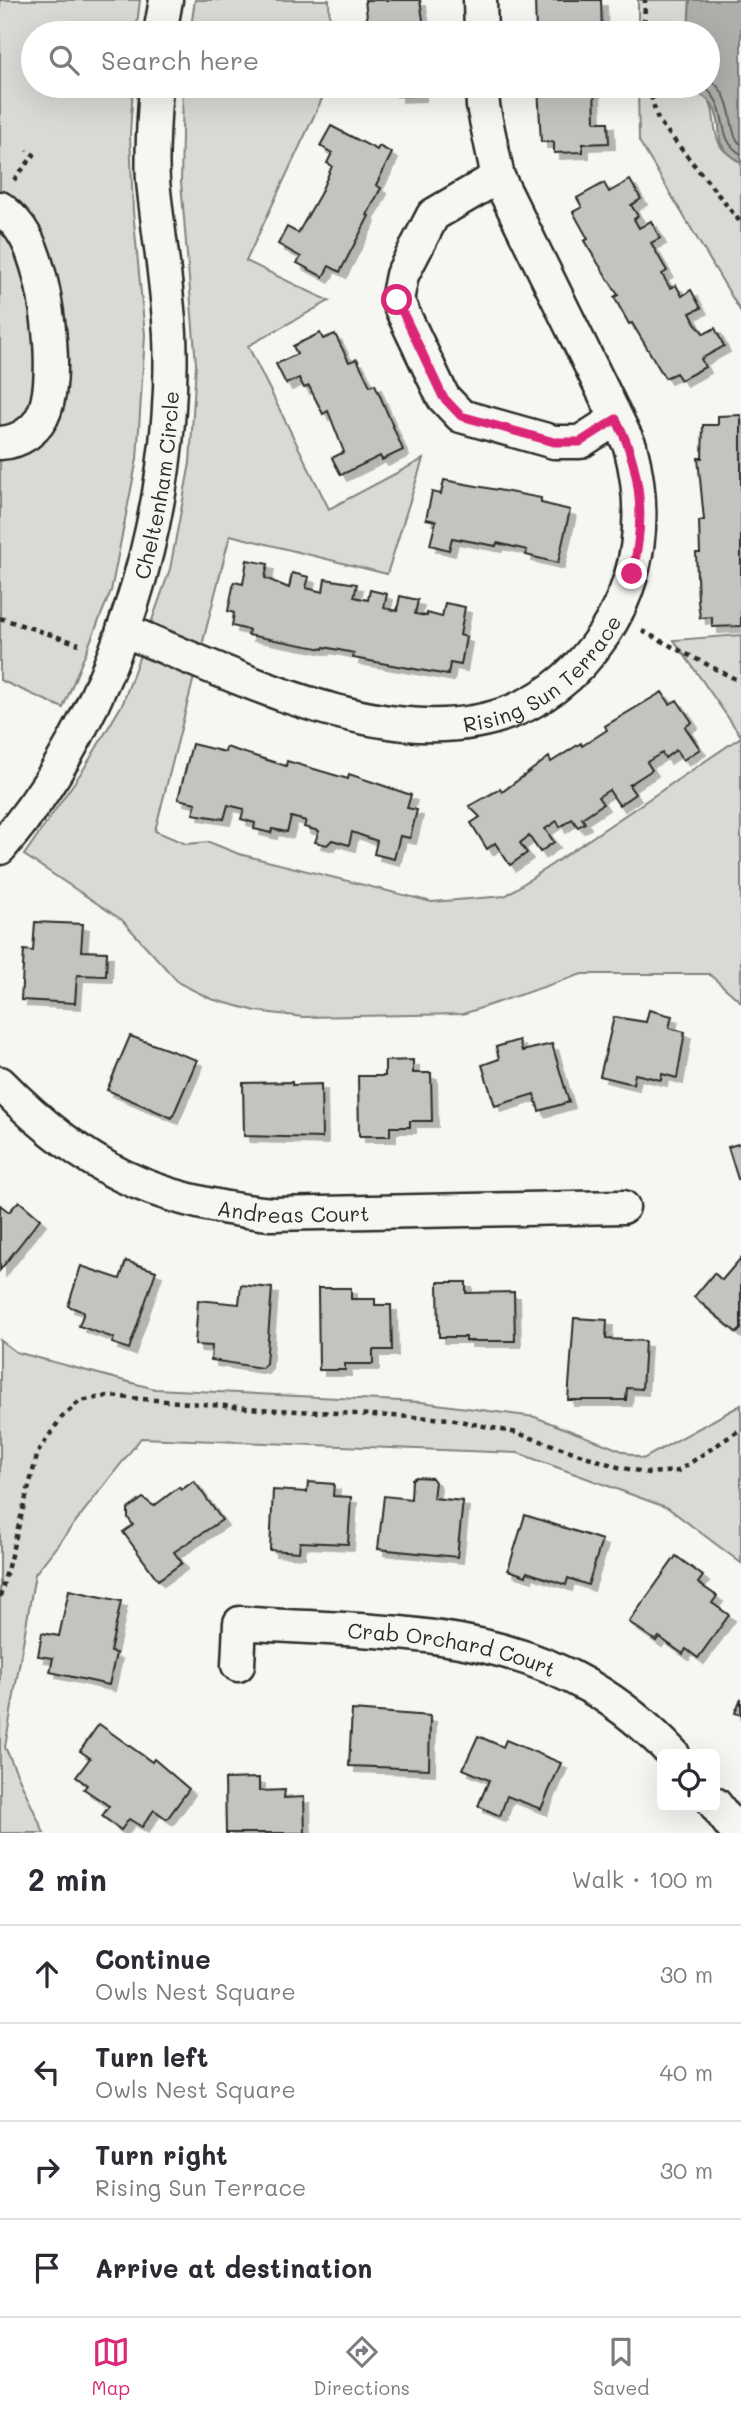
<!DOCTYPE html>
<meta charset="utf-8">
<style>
:root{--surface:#fff;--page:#f2f2f3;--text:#2b2b33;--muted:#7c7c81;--line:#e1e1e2;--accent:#db2777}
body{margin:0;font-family:Mali,sans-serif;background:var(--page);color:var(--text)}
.controls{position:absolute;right:21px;bottom:21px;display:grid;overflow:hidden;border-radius:10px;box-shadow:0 7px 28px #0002}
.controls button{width:63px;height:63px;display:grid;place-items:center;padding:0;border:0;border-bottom:2px solid var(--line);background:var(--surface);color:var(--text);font:35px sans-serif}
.stop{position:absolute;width:21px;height:21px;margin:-16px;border:5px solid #db2777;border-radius:50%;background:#fff}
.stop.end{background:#db2777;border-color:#fff;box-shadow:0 2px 7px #0008}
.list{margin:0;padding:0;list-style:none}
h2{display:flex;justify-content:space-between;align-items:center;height:91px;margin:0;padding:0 28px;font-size:30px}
h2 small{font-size:23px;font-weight:400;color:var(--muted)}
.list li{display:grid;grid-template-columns:46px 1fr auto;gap:21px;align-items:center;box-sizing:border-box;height:98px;padding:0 28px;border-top:2px solid var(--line)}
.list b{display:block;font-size:26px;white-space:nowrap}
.list p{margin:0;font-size:23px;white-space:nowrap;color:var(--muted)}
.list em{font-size:23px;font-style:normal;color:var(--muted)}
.icon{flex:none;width:38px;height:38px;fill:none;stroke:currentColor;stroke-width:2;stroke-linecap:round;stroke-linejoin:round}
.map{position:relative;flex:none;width:741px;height:1833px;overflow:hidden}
.search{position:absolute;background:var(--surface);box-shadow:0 7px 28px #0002;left:21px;right:21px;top:21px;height:77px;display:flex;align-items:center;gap:18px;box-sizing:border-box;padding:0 24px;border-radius:38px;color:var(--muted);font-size:26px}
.sheet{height:483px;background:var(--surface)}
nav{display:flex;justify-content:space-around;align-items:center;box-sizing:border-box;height:98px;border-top:2px solid var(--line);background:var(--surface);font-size:19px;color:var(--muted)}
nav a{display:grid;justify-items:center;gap:4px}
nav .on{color:var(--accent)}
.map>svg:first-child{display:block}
.green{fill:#d9d9d5;stroke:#828280;stroke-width:2}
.water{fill:#aeaeab;stroke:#7a7a78;stroke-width:2}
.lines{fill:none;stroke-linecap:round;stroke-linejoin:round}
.shore{stroke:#5f5f5e;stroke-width:2}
.building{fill:#c3c3c0;stroke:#2b2b2b;stroke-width:2;filter:url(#shadow)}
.minor-casing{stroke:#2b2b2b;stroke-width:37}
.path{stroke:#2b2b2b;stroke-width:4.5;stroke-dasharray:5 5;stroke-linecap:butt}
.minor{stroke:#f6f6f2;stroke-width:32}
.route{stroke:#db2777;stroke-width:9}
.labels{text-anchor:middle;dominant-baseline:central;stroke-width:5;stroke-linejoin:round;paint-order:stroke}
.street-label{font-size:21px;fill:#2b2b2b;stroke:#f6f6f2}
</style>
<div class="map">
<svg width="741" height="1833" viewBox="0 0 741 1833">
<defs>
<filter id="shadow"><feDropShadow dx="6" dy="6" stdDeviation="0" flood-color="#0004"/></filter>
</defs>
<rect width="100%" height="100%" fill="#f6f6f2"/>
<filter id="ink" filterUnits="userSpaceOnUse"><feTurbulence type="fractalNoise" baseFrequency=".0143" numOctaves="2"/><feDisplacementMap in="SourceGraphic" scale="14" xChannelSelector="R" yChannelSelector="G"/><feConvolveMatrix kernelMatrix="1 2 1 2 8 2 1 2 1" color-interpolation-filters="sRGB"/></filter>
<g filter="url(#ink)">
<!-- green -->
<g class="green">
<polygon points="0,0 140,0 136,33 33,33 33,86 133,86 130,134 133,211 145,335 137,459 111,591 63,708 0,680"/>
<polygon points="195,0 329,0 330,33 190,33"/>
<polygon points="638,0 690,0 688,33 638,33"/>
<polygon points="183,86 328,86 246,261 329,301 248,346 329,509 423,459 387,574 230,535 155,831 186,844 209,842 239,854 432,902 505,896 741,737 741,1002 709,974 582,974 463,1014 303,1017 256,1011 211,999 179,983 122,920 24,855 85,767 123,703 170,569 190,463 196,364 181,182"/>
<path d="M638,86C652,86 670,82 683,86C725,96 707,119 720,145C725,154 733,157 741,163V312L639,141Z"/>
<polygon points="741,635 741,736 674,640"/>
<polygon points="0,1340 16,1352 155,1389 421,1402 535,1417 643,1459 741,1405 741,1563 668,1508 518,1453 141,1438 35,1574 5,1747 44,1833 0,1833"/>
</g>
<!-- water -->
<path class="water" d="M690,0H741V163C707,139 727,140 715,111C708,94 695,94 686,86H708V33H688Z"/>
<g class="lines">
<!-- shore -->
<g class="shore">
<path d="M708,78C738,98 726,134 741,144"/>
<path d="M703,86C733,109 713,137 741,154"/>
</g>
</g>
<!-- building -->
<g class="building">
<polygon points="365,0 420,0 425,33 369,33"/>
<polygon points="535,0 601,0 602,32 536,33"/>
<polygon points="397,86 420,86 420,95 397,96"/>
<polygon points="538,86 594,86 595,122 608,122 609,143 583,144 583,152 554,153 554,142 541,142"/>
<polygon points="331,126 377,150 379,146 392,153 376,185 381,188 367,215 369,216 340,272 329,266 323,277 297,263 301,257 278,244 287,227 298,233 320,194 332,166 327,163 332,153 320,146"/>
<polygon points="630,180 641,199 631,205 638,216 634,219 639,228 651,221 660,238 651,243 667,271 662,274 670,288 676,285 682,296 691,290 701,308 690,313 695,323 704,334 715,328 724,346 701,359 705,367 681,380 676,373 665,378 632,323 629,324 614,297 618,295 584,241 588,239 573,212 582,207 577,198 604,183 609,192"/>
<polygon points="320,333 323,339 335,334 349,362 357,359 370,386 375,384 403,450 382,460 380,456 341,475 332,458 344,452 328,411 323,414 309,386 304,388 299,378 286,384 276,364 297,354 293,346"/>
<polygon points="741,415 741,626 712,627 712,617 700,618 698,601 696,553 700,553 699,521 704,520 698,458 702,458 703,425 718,425 718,416"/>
<polygon points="444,480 541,498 541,503 570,510 558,563 526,555 527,550 497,543 496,546 452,538 449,550 430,545 436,521 426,519 432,492 441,494"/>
<polygon points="247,560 268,564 265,578 289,588 292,573 309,577 306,588 323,592 325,579 357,584 354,597 368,600 370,590 387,594 384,608 397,611 400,596 418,600 415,614 427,616 427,613 442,617 445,603 465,607 460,635 466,637 461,665 450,663 448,675 353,658 354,653 324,647 323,649 248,635 249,630 232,626 234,613 228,611 234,582 243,584"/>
<polygon points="662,692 670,704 677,700 692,722 685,727 700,749 683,760 676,750 665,758 662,753 647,762 652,770 629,785 635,794 619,805 609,790 598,797 603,804 582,818 585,823 578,827 572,819 560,827 557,821 545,829 554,842 540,852 529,836 520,843 527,853 510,865 495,843 487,849 471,823 480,817 469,806 500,789 502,792 549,757 551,762 581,743 582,746 607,730 605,726"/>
<polygon points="192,744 225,752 226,747 286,766 287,761 348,779 349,774 411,795 407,808 417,810 410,838 400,836 394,859 374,854 377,841 352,832 349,845 332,840 327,845 315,842 319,831 304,827 306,821 291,817 287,832 272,829 271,833 254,829 255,823 241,819 244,809 228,805 224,819 193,814 196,803 178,799"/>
<polygon points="35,922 83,924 81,951 107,952 106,976 77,975 75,1003 21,1000 24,950 33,951"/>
<polygon points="649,1010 672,1016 669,1028 685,1032 677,1078 662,1074 661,1080 635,1074 633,1084 600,1076 614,1017 646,1022"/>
<polygon points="130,1036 197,1060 172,1118 107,1090"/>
<polygon points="519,1040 522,1051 552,1044 569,1102 539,1111 534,1094 495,1106 482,1065 499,1059 496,1047"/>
<polygon points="413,1060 413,1073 431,1073 432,1121 410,1121 410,1127 390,1127 390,1136 359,1136 358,1076 385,1076 385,1061"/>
<polygon points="292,1082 292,1085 321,1084 322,1138 244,1136 243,1083"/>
<polygon points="741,1143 741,1178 738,1179 728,1147"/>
<polygon points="19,1201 40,1219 0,1270 0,1205 9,1212"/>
<polygon points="741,1258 741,1329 737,1333 694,1297 714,1273 722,1280"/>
<polygon points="126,1261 156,1271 129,1349 112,1343 114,1338 79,1326 84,1312 68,1306 81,1266 120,1279"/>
<polygon points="438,1282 466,1282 466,1293 514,1292 515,1341 466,1341 466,1337 439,1337"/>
<polygon points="241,1285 272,1288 266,1363 262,1368 211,1360 212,1346 195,1345 198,1300 239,1304"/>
<polygon points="318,1288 351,1288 351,1299 375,1299 375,1305 391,1305 392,1350 373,1350 373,1364 345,1364 345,1370 319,1370"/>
<polygon points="574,1318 607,1320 606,1339 645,1341 642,1389 627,1388 626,1400 568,1400"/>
<polygon points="416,1477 432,1478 435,1482 433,1498 463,1501 457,1557 378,1549 384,1496 411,1499 412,1479"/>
<polygon points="194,1481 222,1520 174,1552 182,1563 158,1580 123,1532 133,1525 128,1518 128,1509 143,1498 154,1506 179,1487 181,1490"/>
<polygon points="308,1482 334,1484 333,1496 351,1497 348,1544 300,1542 299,1552 270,1550 273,1490 307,1492"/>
<polygon points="525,1515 602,1540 588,1585 568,1578 566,1585 527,1572 526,1576 508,1570"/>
<polygon points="676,1556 703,1576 698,1583 717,1596 712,1603 729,1615 698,1658 686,1649 683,1654 659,1637 656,1641 629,1622"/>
<polygon points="69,1590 121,1601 110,1652 116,1653 109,1685 50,1672 53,1658 38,1656 42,1633 59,1636"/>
<polygon points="741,1698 741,1715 735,1713"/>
<polygon points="352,1710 430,1716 429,1769 349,1766"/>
<polygon points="99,1724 152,1762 154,1759 189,1789 167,1819 154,1810 142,1827 129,1819 121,1830 102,1816 109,1806 84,1789 87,1785 76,1777 90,1758 80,1751"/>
<polygon points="478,1736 503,1747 506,1740 561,1763 541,1809 507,1796 500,1816 478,1806 489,1780 463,1769"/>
<polygon points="259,1778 259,1791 285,1790 284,1798 304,1797 305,1833 226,1833 225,1779"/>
</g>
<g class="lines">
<!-- minor casing -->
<g class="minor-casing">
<g id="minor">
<polyline points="480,0 481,33"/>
<polyline points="160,33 166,0"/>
<polyline points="498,177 433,215 402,275 397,300 443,397 461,416 554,442 580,442 616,419"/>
<path d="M0,208C9,215 19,225 25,236C46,272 59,371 45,410C38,430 20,442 0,443"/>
<path id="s1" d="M123,630C270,689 487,809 604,634C642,576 647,511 630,446L498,177L483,106L482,86"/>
<path id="s2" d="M0,848C116,714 177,510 170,334C167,283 158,232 153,181C151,149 154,118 156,86"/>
<path id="s3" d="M0,1083C83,1168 153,1202 271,1214L623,1207"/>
<path id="s4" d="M238,1665L240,1623C406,1635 549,1622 673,1754"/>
<polyline points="715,1804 737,1833"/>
</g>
</g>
<!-- path -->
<g class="path">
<polyline points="644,33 645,0"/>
<polyline points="648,86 658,120 741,223"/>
<polyline points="14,180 34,155 27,150"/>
<polyline points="0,618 79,644"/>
<polyline points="642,631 741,682"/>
<polyline points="0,1597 38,1452 61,1418 80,1401 108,1396 260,1409 450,1419 517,1433 618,1467 649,1473 678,1471 741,1429"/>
</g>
<!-- minor -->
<use href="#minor" class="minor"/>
</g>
</g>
<g class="lines" filter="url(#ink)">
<!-- route -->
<path class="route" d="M397,300L443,397L461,416L554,442H580L616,419C642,469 646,520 632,574"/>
</g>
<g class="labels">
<!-- street labels -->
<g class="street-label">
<text stroke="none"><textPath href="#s2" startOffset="401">Cheltenham Circle</textPath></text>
<text stroke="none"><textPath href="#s1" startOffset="453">Rising Sun Terrace</textPath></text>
<text stroke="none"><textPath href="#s3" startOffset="331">Andreas Court</textPath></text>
<text stroke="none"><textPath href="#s4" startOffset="256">Crab Orchard Court</textPath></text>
</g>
</g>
</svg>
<div class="controls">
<button><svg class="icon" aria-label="locate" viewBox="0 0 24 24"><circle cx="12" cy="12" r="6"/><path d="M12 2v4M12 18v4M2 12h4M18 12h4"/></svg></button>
</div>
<div class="stop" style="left:397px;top:300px"></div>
<div class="stop end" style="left:632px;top:574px"></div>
<div class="search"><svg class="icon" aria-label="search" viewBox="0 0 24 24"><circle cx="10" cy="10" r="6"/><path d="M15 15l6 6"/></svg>Search here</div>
</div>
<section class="sheet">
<h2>2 min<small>Walk · 100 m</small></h2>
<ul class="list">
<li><svg class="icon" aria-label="ahead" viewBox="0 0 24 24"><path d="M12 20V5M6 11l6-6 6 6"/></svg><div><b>Continue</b><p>Owls Nest Square</p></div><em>30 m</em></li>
<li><svg class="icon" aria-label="left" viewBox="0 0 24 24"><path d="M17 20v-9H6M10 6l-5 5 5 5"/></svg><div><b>Turn left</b><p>Owls Nest Square</p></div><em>40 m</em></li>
<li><svg class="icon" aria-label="right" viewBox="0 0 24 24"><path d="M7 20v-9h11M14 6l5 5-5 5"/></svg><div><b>Turn right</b><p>Rising Sun Terrace</p></div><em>30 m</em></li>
<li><svg class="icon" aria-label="arrive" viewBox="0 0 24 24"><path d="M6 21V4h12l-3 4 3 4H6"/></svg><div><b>Arrive at destination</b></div></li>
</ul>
</section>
<nav>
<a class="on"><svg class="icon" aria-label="map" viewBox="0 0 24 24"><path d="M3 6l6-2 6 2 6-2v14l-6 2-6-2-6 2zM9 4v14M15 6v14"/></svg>Map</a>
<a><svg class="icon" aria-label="directions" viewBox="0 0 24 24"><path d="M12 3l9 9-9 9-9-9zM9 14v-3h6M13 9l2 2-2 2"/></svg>Directions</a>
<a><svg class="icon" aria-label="saved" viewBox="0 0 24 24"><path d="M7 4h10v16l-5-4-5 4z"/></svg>Saved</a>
</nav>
